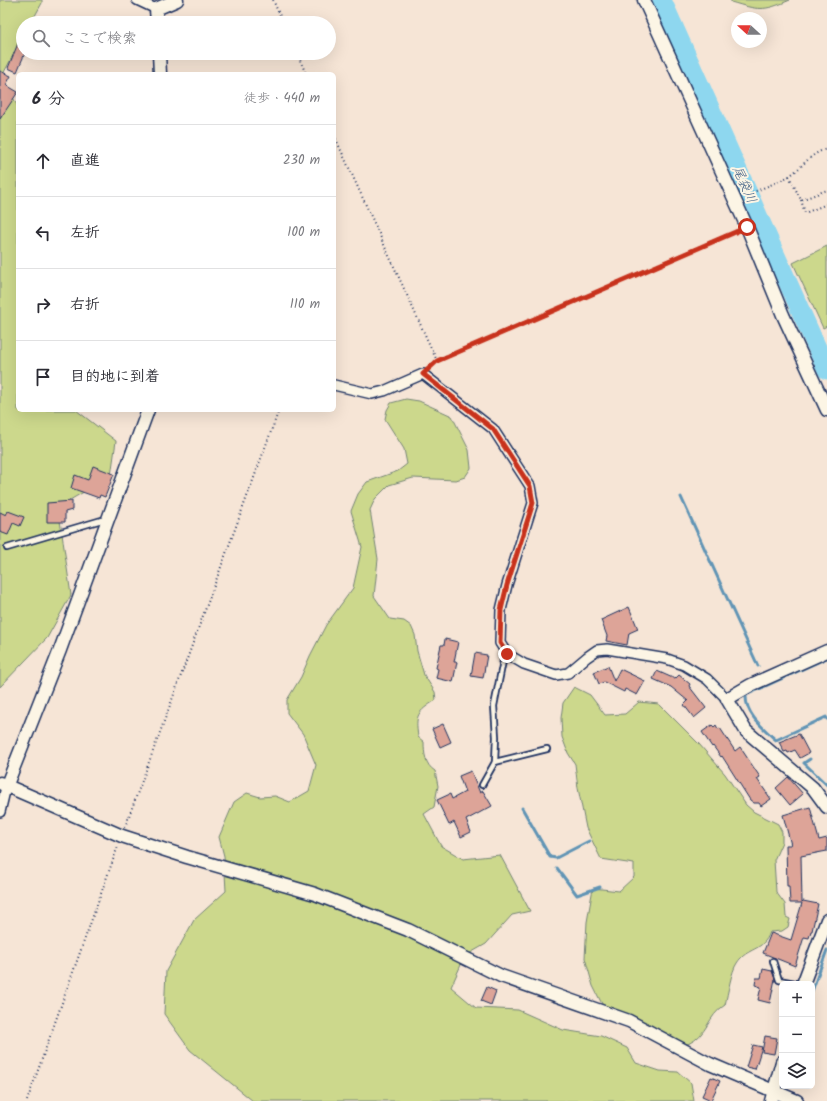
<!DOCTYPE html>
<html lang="ja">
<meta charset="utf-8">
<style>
:root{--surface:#fff;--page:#f7f7f7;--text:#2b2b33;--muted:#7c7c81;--line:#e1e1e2}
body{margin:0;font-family:Kalam,"Klee One",sans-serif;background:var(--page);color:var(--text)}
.controls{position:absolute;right:12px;bottom:12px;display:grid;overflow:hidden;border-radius:6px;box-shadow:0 4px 16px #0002}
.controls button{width:36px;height:36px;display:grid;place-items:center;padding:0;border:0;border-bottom:1px solid var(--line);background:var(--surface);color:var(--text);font:20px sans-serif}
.compass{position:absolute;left:731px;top:12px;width:36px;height:36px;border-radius:50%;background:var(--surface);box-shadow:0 4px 16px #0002;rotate:291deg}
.stop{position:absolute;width:12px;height:12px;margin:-9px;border:3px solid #c8321e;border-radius:50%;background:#fff}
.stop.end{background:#c8321e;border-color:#fff;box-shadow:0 1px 4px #0008}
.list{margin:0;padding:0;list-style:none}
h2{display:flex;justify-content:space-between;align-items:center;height:52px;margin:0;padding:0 16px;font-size:17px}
h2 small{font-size:13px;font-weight:400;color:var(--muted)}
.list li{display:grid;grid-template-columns:26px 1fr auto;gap:12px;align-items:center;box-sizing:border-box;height:72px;padding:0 16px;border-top:1px solid var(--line)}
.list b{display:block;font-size:15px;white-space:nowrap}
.list em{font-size:13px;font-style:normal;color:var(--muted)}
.icon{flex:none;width:22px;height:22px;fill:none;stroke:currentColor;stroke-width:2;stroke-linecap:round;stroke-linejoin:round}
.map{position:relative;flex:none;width:827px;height:1101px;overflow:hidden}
.search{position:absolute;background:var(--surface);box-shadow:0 4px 16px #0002;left:16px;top:16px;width:320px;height:44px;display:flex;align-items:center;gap:10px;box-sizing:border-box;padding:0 14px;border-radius:22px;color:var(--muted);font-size:15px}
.panel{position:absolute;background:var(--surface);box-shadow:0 4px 16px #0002;left:16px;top:72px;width:320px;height:340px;border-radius:6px}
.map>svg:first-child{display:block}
.green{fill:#ccd88c;stroke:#748475}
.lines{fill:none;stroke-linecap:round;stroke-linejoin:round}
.stream{stroke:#6094b5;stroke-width:3}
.river{stroke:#8ed7ef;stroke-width:19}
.building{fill:#dda498;stroke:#1b2f5e}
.lane-casing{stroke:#1b2f5e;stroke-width:8}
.street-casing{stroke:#1b2f5e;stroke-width:12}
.secondary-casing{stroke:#1b2f5e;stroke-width:15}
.path{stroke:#1b2f5e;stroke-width:2;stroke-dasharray:1 3;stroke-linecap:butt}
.lane{stroke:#fcf5e5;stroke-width:4.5}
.street{stroke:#fcf5e5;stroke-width:9}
.secondary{stroke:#fcf5e5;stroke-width:12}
.route{stroke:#c8321e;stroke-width:5}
.labels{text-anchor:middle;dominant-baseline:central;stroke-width:4;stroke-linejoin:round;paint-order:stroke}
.water-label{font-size:13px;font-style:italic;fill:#385982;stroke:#fcf5e5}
</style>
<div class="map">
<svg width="827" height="1101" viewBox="0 0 827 1101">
<rect width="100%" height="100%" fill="#f6e5d6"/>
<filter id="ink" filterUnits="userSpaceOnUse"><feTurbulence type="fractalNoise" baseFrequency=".025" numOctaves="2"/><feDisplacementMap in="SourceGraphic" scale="8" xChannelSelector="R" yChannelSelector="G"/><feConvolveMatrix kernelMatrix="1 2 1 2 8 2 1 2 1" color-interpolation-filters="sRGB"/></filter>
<g filter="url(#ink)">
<!-- green -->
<g class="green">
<polygon points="0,0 42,0 42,3 31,23 23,23 23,37 2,76 18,107 18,410 76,410 116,441 111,476 58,507 71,595 47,638 0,687"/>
<path d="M731,0H790C763,12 758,10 731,2Z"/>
<polygon points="827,246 827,326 823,328 793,263"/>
<path d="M406,399L419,401L452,416L469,450L471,468L465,477L456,480L413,478L389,485L375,499L370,510L378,559L374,596L390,619L404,621L411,626L415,635L417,651L424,675L435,692L436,700C417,712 415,715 418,737L424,742C424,753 425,765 435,771L438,786L434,807L424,814L441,846L463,859L500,855L530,911L512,915L486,944L465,956L451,987L476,1008L518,1010L563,1030L601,1036L627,1048L636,1063L660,1071L678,1072L691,1083L694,1101H253L190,1050L164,1014L166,971L194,920L226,891L224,856L219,837L234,802L247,793L260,797L275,796L290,802L309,791L316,765L303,734L287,713V700L301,677L310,656L326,625L353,588L362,547L351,511L358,494L367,482L398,471L407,464L404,449L385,419L387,410L391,403Z"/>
<path d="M574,687L590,695L605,715L625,714L639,702L659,704L699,744L725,774L746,805L754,812L778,824L782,832V842L774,860L776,892L785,904L786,917L790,919L788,927L782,931L770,932C763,952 747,947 737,963C731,972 728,993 725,1005C707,1016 708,1035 688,1044L660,1034L602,1004L593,986L585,958L587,922L593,888L619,891L634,877V864L601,859L586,828L578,788L575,764L568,753L562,737L561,718L563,703Z"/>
</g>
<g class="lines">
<!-- stream -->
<g class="stream">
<polyline points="681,497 758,666"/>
<path d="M827,658L746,695C745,714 763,728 776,740L826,717L827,719"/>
<polyline points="810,759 804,763 827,785"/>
<polyline points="522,808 550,857 556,858 589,841"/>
<polyline points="557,868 577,895 600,887"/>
<polyline points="812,991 827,950"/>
</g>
<!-- river -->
<polyline class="river" points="662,0 827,370"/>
</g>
<!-- building -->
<g class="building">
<polygon points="23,31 23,53 25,53 17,72 8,68"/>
<polygon points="0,71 11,76 6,85 18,92 0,119"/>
<polygon points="93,466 114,474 105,497 100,495 99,498 71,488 75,475 88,480"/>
<polygon points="72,501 72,510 65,512 65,522 47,522 47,503"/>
<polygon points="8,511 24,517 20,526 13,523 8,535 0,532 0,512 6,515"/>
<polygon points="629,607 638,629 629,633 627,645 606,641 607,636 601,620"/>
<polygon points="445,639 458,642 454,662 457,662 453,682 436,678 438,669 436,668 441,645 444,645"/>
<polygon points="475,653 487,655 483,678 471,676"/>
<polygon points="608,666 614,681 620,669 645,681 637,695 625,689 624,692 604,682 599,684 594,672"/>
<polygon points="657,671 675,679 679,675 690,684 689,686 706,708 694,718 684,705 688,701 671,687 653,679"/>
<polygon points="443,724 451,742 440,747 432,729"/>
<polygon points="712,725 714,727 716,725 718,729 720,728 735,751 740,747 760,777 757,779 771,799 761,806 759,803 754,803 750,800 722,756 721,757 713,746 712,747 702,732"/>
<polygon points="799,734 809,753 800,758 795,750 788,753 787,751 784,752 779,742"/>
<polygon points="471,771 480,793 483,791 492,806 466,820 471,832 461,837 454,822 449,825 437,800 450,794 452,799 465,792 459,776"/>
<polygon points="788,777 803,794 790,805 776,788"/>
<polygon points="810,807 819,840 827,838 827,851 801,856 802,902 803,901 818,904 812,931 811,931 809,938 804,937 795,966 763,953 771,933 791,940 802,903 790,903 789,886 787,886 786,845 791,845 783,815"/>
<polygon points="763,969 772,971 775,979 770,1003 758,1000 761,987 755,985 756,978 761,978"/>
<polygon points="487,987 496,991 491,1005 481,1001"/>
<polygon points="765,1036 777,1038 774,1054 762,1052"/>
<polygon points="753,1045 762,1047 755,1069 746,1067"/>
<polygon points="711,1077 720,1081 711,1100 702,1096"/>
</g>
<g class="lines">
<!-- lane casing -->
<g class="lane-casing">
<g id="lane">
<polyline points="7,548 105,519"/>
<polyline points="507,654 503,661 494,706 496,737 495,762 547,749"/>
<polyline points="482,785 495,762"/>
<polyline points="773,961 779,980 800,984"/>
</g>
</g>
<!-- street casing -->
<g class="street-casing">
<g id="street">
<polyline points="137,0 156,9"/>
<polyline points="334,385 372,394 384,391 423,374 493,429 530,486 533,503 507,585 501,610 500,643 507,654 524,664 556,675 568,673 587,657 597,650 607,649 667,659 684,665 707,679 727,699"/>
<polyline points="0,812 6,787"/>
</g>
</g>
<!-- secondary casing -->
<g class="secondary-casing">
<g id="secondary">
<polyline points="644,0 747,227 783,315 827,410"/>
<polyline points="157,23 156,9 177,0"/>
<polyline points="159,53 160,74"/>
<polyline points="827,651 751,685 727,699 746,731 813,788 827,807"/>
<polyline points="0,783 122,836 187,857 315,894 408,930 501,976 629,1021 710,1064 797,1101"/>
<polyline points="6,787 60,650 148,410"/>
<polyline points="803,984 827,920"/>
<polyline points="771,1101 782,1062"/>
</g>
</g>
<!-- path -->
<g class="path">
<polyline points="273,0 283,23"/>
<polyline points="297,53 306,74"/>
<polyline points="334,135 437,361"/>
<polyline points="789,176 801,200 827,190"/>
<path d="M745,196C759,189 775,184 789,176C802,168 810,153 827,149"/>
<polyline points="801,200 805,213 827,204"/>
<polyline points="429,368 437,361 737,231"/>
<polyline points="125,827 279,410"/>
<polyline points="27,1101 118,846"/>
</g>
<!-- lane -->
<use href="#lane" class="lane"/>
<!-- street -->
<use href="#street" class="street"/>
<!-- secondary -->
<use href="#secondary" class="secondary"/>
</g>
</g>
<g class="lines" filter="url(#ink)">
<!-- route -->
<polyline class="route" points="507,654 500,643 501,610 507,585 533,503 530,486 493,429 423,374 437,361 747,227"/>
</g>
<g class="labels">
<!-- water labels -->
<g class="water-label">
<text transform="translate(744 185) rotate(66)">尾袋川</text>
</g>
</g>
</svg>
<div class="controls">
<button>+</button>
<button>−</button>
<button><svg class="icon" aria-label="layers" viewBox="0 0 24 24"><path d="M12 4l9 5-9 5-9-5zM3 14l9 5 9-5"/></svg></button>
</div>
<svg class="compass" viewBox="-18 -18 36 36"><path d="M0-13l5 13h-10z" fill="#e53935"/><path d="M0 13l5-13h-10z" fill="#7c7c81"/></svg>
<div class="stop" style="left:747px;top:227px"></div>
<div class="stop end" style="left:507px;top:654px"></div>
<div class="search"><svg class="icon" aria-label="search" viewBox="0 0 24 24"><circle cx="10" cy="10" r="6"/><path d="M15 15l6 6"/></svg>ここで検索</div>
<section class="panel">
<h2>6 分<small>徒歩 · 440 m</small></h2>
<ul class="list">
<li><svg class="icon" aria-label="ahead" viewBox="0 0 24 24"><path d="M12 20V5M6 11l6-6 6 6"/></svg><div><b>直進</b></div><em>230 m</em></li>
<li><svg class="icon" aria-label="left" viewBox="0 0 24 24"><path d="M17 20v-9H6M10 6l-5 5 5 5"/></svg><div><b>左折</b></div><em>100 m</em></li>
<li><svg class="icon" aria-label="right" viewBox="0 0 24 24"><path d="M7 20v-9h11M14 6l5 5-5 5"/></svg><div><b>右折</b></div><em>110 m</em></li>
<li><svg class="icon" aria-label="arrive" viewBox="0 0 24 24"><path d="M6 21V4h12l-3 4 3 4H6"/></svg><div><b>目的地に到着</b></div></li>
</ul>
</section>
</div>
